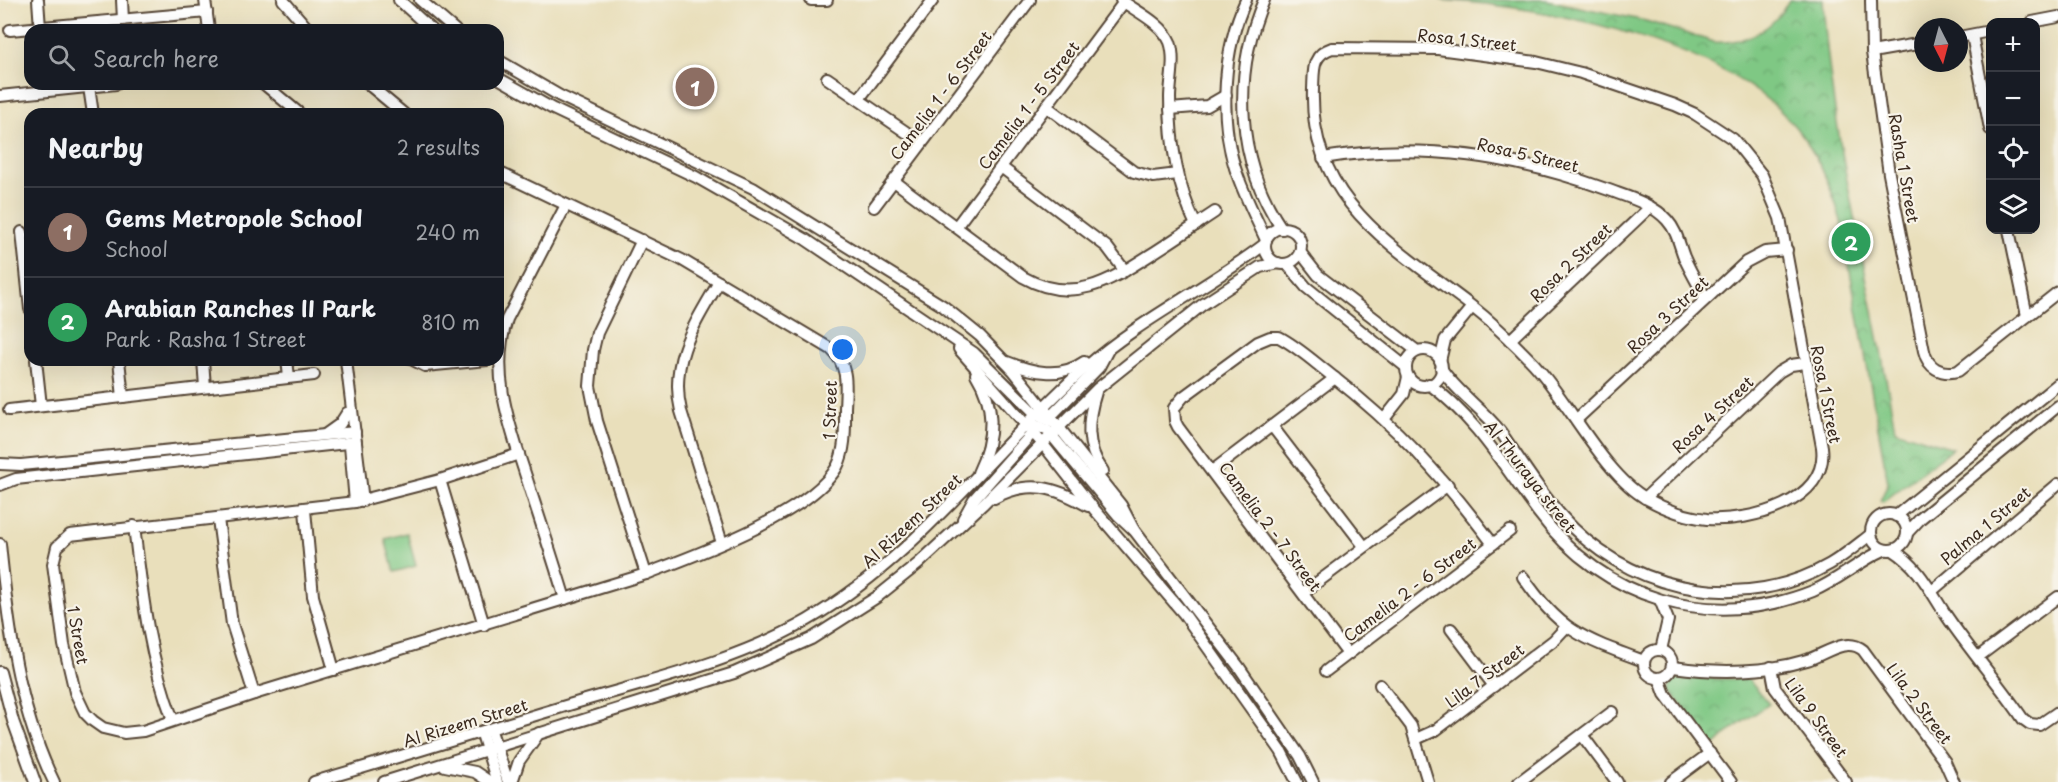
<!DOCTYPE html>
<meta charset="utf-8">
<style>
:root{--surface:#171b24;--page:#242831;--text:#f1f3f6;--muted:#9ea1a6;--line:#363941;--accent:#8c9099}
body{margin:0;font-family:"Playpen Sans",sans-serif;background:var(--page);color:var(--text)}
.controls{position:absolute;right:18px;top:18px;display:grid;overflow:hidden;border-radius:12px;box-shadow:0 6px 24px #0002}
.controls button{width:54px;height:54px;display:grid;place-items:center;padding:0;border:0;border-bottom:2px solid var(--line);background:var(--surface);color:var(--text);font:30px sans-serif}
.compass{position:absolute;left:1914px;top:18px;width:54px;height:54px;border-radius:50%;background:var(--surface);box-shadow:0 6px 24px #0002;rotate:174deg}
.you{position:absolute;left:843px;top:350px;width:21px;height:21px;margin:-15px;border:4px solid #fff;border-radius:50%;background:#1a73e8;box-shadow:0 0 0 9px #1a73e833}
.badge{display:grid;place-items:center;width:39px;height:39px;border-radius:50%;background:var(--accent);color:#fff;font-size:20px;font-weight:700}
.pin{position:absolute;translate:-50% -50%;border:3px solid #fff;box-shadow:0 2px 6px #0006}
.list{margin:0;padding:0;list-style:none}
h2{display:flex;justify-content:space-between;align-items:center;height:78px;margin:0;padding:0 24px;font-size:26px}
h2 small{font-size:20px;font-weight:400;color:var(--muted)}
.list li{display:grid;grid-template-columns:39px 1fr auto;gap:18px;align-items:center;box-sizing:border-box;height:90px;padding:0 24px;border-top:2px solid var(--line)}
.list b{display:block;font-size:22px;white-space:nowrap}
.list p{margin:0;font-size:20px;white-space:nowrap;color:var(--muted)}
.list em{font-size:20px;font-style:normal;color:var(--muted)}
.icon{flex:none;width:33px;height:33px;fill:none;stroke:currentColor;stroke-width:2;stroke-linecap:round;stroke-linejoin:round}
.map{position:relative;flex:none;width:2058px;height:782px;overflow:hidden}
.search{position:absolute;background:var(--surface);box-shadow:0 6px 24px #0002;left:24px;top:24px;width:480px;height:66px;display:flex;align-items:center;gap:15px;box-sizing:border-box;padding:0 21px;border-radius:18px;color:var(--muted);font-size:22px}
.panel{position:absolute;background:var(--surface);box-shadow:0 6px 24px #0002;left:24px;top:108px;width:480px;height:258px;border-radius:18px}
.map>svg:first-child{display:block}
.park{fill:url(#park-crowns);stroke:#5d7951;stroke-width:1.5}
.pitch{fill:#7fc884;stroke:#5d7951;stroke-width:1.5}
.lines{fill:none;stroke-linecap:round;stroke-linejoin:round}
.minor-casing{stroke:#554536;stroke-width:14}
.minor{stroke:#fff;stroke-width:10}
.labels{text-anchor:middle;dominant-baseline:central;stroke-width:4.5;stroke-linejoin:round;paint-order:stroke}
.street-label{font-size:16px;fill:#3b2a1e;stroke:#f7f3e8}
</style>
<div class="map">
<svg width="2058" height="782" viewBox="0 0 2058 782">
<defs>
<pattern id="park-crowns" width="20" height="18" patternUnits="userSpaceOnUse" patternTransform="scale(1.5)"><rect width="20" height="18" fill="#7fc884"/><path d="M2 6a3 3 0 1 1 6 0M12 15a3 3 0 1 1 6 0" fill="none" stroke="#69a36b"/></pattern>
</defs>
<rect width="100%" height="100%" fill="#f7f3e8"/>
<filter id="ink" filterUnits="userSpaceOnUse"><feTurbulence type="fractalNoise" baseFrequency=".0167" numOctaves="2"/><feDisplacementMap in="SourceGraphic" scale="12" xChannelSelector="R" yChannelSelector="G"/><feConvolveMatrix kernelMatrix="1 2 1 2 8 2 1 2 1" color-interpolation-filters="sRGB"/></filter>
<filter id="wash" filterUnits="userSpaceOnUse"><feTurbulence type="fractalNoise" baseFrequency=".008" numOctaves="4" result="noise"/><feDisplacementMap in="SourceGraphic" scale="24" xChannelSelector="R" yChannelSelector="G"/><feGaussianBlur stdDeviation="1.35" result="paint"/><feColorMatrix in="noise" values="0 0 0 0 0 0 0 0 0 0 0 0 0 0 0 0 0 1.4 0 .05"/><feComposite in="paint" operator="in"/></filter>
<g filter="url(#wash)">
<rect width="100%" height="100%" fill="#e9dfbb"/>
<!-- park -->
<g class="park">
<path d="M1440,0H1546L1646,21L1714,42C1747,44 1774,29 1789,0H1823C1832,146 1872,286 1895,430L1953,448L1883,502L1880,501L1888,483L1841,221C1829,177 1810,136 1774,105C1698,38 1540,6 1440,0Z"/>
<polygon points="1672,678 1748,679 1769,704 1731,730 1713,747 1670,690"/>
</g>
<!-- pitch -->
<polygon class="pitch" points="407,533 416,566 394,572 385,539"/>
</g>
<g filter="url(#ink)">
<g class="lines">
<!-- minor casing -->
<g class="minor-casing">
<g id="minor">
<polyline points="38,0 40,28"/>
<polyline points="122,0 123,20"/>
<polyline points="205,0 209,30"/>
<polyline points="283,0 309,30"/>
<polyline points="399,0 432,30"/>
<polyline points="420,0 455,30"/>
<polyline points="811,0 827,0"/>
<path d="M1121,0C1137,12 1162,23 1170,42C1176,59 1170,81 1170,98C1170,141 1177,186 1196,225"/>
<path d="M1246,0C1223,49 1219,117 1235,168C1243,193 1255,216 1266,240"/>
<path d="M1264,0C1232,75 1236,161 1282,229"/>
<path d="M1871,0L1872,52L1889,174L1924,351C1928,368 1941,375 1958,371L2058,292"/>
<polyline points="2032,22 2058,17"/>
<polyline points="10,30 207,12"/>
<polyline points="1972,35 1990,129"/>
<polyline points="1959,37 1990,31"/>
<path d="M1332,48L1438,49L1536,62L1581,73L1675,105L1695,114L1733,139L1762,175L1780,218L1822,447C1829,502 1750,522 1707,519C1686,517 1665,509 1647,499C1605,476 1569,402 1534,364C1514,343 1493,323 1470,305C1393,246 1309,200 1313,89C1314,71 1311,55 1332,48Z"/>
<polyline points="1872,52 1923,43"/>
<polyline points="498,60 560,96 753,188 943,306 980,336 1013,370 1121,505 1134,530"/>
<polyline points="498,78 553,109 696,177 805,239 974,353 1037,415 1058,425"/>
<polyline points="827,78 922,143"/>
<polyline points="264,84 300,114"/>
<polyline points="368,84 404,114"/>
<polyline points="89,87 93,114"/>
<polyline points="0,96 116,84"/>
<polyline points="859,99 933,0"/>
<polyline points="1046,106 1134,172 1153,177 1178,174"/>
<polyline points="1170,109 1207,106 1226,95"/>
<path d="M1323,158C1419,142 1515,156 1606,189C1627,197 1652,203 1667,220C1677,231 1679,244 1684,257C1690,271 1698,284 1705,297"/>
<polyline points="1001,167 1107,247 1125,271"/>
<path d="M498,172L682,260L831,349C849,366 846,385 845,408C845,428 846,450 837,467C810,514 696,555 646,574L254,694L143,731L124,733L103,728L93,721L85,713L75,692L64,645L53,564L57,547L70,535L355,502L440,480L519,454"/>
<path d="M894,181L1023,277C1072,305 1108,282 1150,255C1172,241 1194,226 1215,212"/>
<polyline points="874,207 1030,0"/>
<polyline points="956,227 1124,2"/>
<circle cx="1283" cy="246" r="18"/>
<polyline points="2009,230 2027,316"/>
<polyline points="22,232 30,309"/>
<polyline points="642,240 597,333 593,350 590,386 597,421 646,574"/>
<polyline points="1300,252 1318,275 1417,351"/>
<polyline points="1287,264 1306,287 1406,367"/>
<path d="M719,282C694,325 669,361 681,411L722,543"/>
<polyline points="1510,340 1650,207"/>
<polyline points="959,349 1042,443 1094,509 1184,614 1281,751 1297,782"/>
<circle cx="1424" cy="368" r="18"/>
<polyline points="36,360 41,406"/>
<polyline points="119,360 123,397"/>
<polyline points="203,360 205,387"/>
<polyline points="287,360 289,377"/>
<polyline points="346,360 363,501"/>
<polyline points="413,360 425,366 487,360"/>
<polyline points="1440,361 1445,340 1472,307"/>
<path d="M1007,362C1032,372 1060,379 1084,362"/>
<path d="M1441,368C1456,392 1483,409 1500,431C1523,464 1545,501 1574,529C1641,594 1747,612 1830,564C1844,556 1857,545 1870,535"/>
<path d="M976,374C996,406 994,440 978,473"/>
<path d="M1429,384C1475,417 1505,468 1538,512C1603,600 1711,632 1813,591C1839,580 1859,561 1884,550"/>
<path d="M1096,392C1087,420 1085,446 1103,471"/>
<polyline points="9,410 314,375"/>
<polyline points="1385,418 1404,394 1408,377"/>
<polyline points="1048,419 1099,367 1108,350"/>
<polyline points="1577,419 1746,262 1765,252 1787,250"/>
<polyline points="1027,426 1038,426 1048,431 1118,515 1134,530 1239,667 1300,756 1313,782"/>
<polyline points="1272,426 1364,546"/>
<polyline points="326,434 340,424 347,413"/>
<polyline points="350,445 355,502"/>
<polyline points="0,464 21,465 355,432"/>
<polyline points="1212,471 1335,378"/>
<polyline points="440,480 484,625"/>
<polyline points="0,485 16,479 356,442"/>
<path d="M994,498C1029,479 1055,487 1088,506"/>
<polyline points="1645,498 1779,372 1791,365 1805,363"/>
<polyline points="305,510 313,596 334,670"/>
<circle cx="1889" cy="532" r="18"/>
<polyline points="1896,516 2058,384"/>
<polyline points="218,519 232,624 254,694"/>
<polyline points="963,519 974,499 1036,429"/>
<path d="M134,526C142,593 149,658 173,720"/>
<polyline points="1907,533 1921,518 2058,406"/>
<path d="M0,544C8,624 18,709 54,782"/>
<path d="M1893,550C1920,567 1931,593 1948,618C1972,653 2000,685 2023,719L2030,724L2039,725L2058,712"/>
<path d="M1523,577C1560,632 1584,639 1644,661"/>
<polyline points="1933,590 2058,484"/>
<polyline points="1303,593 1448,485"/>
<path d="M565,599C554,562 542,526 530,489C513,434 488,377 507,319L566,205"/>
<polyline points="1660,600 1668,620 1661,650"/>
<polyline points="1451,629 1494,686"/>
<circle cx="1658" cy="664" r="14"/>
<path d="M1348,654L1178,427L1175,421L1174,408L1183,397L1258,342L1270,337H1279C1298,347 1314,362 1331,375C1399,428 1441,475 1493,544"/>
<polyline points="1978,657 2058,597"/>
<path d="M1673,667C1717,673 1764,673 1807,660C1824,655 1846,636 1863,650L1945,762L1954,782"/>
<polyline points="1771,667 1775,688 1846,782"/>
<polyline points="1326,671 1510,531"/>
<polyline points="0,672 13,721 35,782"/>
<polyline points="1659,678 1665,694 1731,782"/>
<polyline points="1380,685 1411,726 1428,782"/>
<polyline points="491,731 508,782"/>
<polyline points="482,734 497,782"/>
<polyline points="1582,735 1617,782"/>
<polyline points="1416,739 1436,730 1554,640 1566,627"/>
<polyline points="445,766 475,772 490,782"/>
<path d="M314,782C403,756 492,728 582,701C658,679 739,660 808,620C921,554 990,452 1085,368C1139,320 1207,288 1265,244"/>
<polyline points="384,782 734,673 811,639 877,597 918,564 984,503 1097,389 1202,305 1260,267 1278,263"/>
<polyline points="512,782 519,761 539,733"/>
<polyline points="1519,782 1612,712"/>
<polyline points="1671,782 1710,753"/>
</g>
</g>
<!-- minor -->
<use href="#minor" class="minor"/>
</g>
</g>
<g class="labels">
<!-- street labels -->
<g class="street-label">
<text transform="translate(1467 39) rotate(6)">Rosa 1 Street</text>
<text transform="translate(940 95) rotate(-53)">Camelia 1 - 6 Street</text>
<text transform="translate(1028 105) rotate(-53)">Camelia 1 - 5 Street</text>
<text transform="translate(1528 154) rotate(13)">Rosa 5 Street</text>
<text transform="translate(1905 168) rotate(80)">Rasha 1 Street</text>
<text transform="translate(1570 262) rotate(-44)">Rosa 2 Street</text>
<text transform="translate(1667 314) rotate(-43)">Rosa 3 Street</text>
<text transform="translate(1827 394) rotate(79)">Rosa 1 Street</text>
<text transform="translate(829 410) rotate(-88)">1 Street</text>
<text transform="translate(1712 414) rotate(-43)">Rosa 4 Street</text>
<text transform="translate(1531 476) rotate(52)">Al Thuraya street</text>
<text transform="translate(911 520) rotate(-43)">Al Rizeem Street</text>
<text transform="translate(1985 525) rotate(-40)">Palma 1 Street</text>
<text transform="translate(1271 526) rotate(53)">Camelia 2 - 7 Street</text>
<text transform="translate(1409 589) rotate(-37)">Camelia 2 - 6 Street</text>
<text transform="translate(79 635) rotate(80)">1 Street</text>
<text transform="translate(1484 675) rotate(-37)">Lila 7 Street</text>
<text transform="translate(1920 703) rotate(53)">Lila 2 Street</text>
<text transform="translate(1817 717) rotate(54)">Lila 9 Street</text>
<text transform="translate(465 722) rotate(-17)">Al Rizeem Street</text>
</g>
</g>
</svg>
<div class="controls">
<button>+</button>
<button>−</button>
<button><svg class="icon" aria-label="locate" viewBox="0 0 24 24"><circle cx="12" cy="12" r="6"/><path d="M12 2v4M12 18v4M2 12h4M18 12h4"/></svg></button>
<button><svg class="icon" aria-label="layers" viewBox="0 0 24 24"><path d="M12 4l9 5-9 5-9-5zM3 14l9 5 9-5"/></svg></button>
</div>
<svg class="compass" viewBox="-18 -18 36 36"><path d="M0-13l5 13h-10z" fill="#e53935"/><path d="M0 13l5-13h-10z" fill="#9ea1a6"/></svg>
<div class="you"></div>
<div class="pin badge" style="left:695px;top:87px;background:#8d6e63">1</div>
<div class="pin badge" style="left:1851px;top:242px;background:#2e9e5b">2</div>
<div class="search"><svg class="icon" aria-label="search" viewBox="0 0 24 24"><circle cx="10" cy="10" r="6"/><path d="M15 15l6 6"/></svg>Search here</div>
<section class="panel">
<h2>Nearby<small>2 results</small></h2>
<ul class="list">
<li><span class="badge" style="background:#8d6e63">1</span><div><b>Gems Metropole School</b><p>School</p></div><em>240 m</em></li>
<li><span class="badge" style="background:#2e9e5b">2</span><div><b>Arabian Ranches II Park</b><p>Park · Rasha 1 Street</p></div><em>810 m</em></li>
</ul>
</section>
</div>
